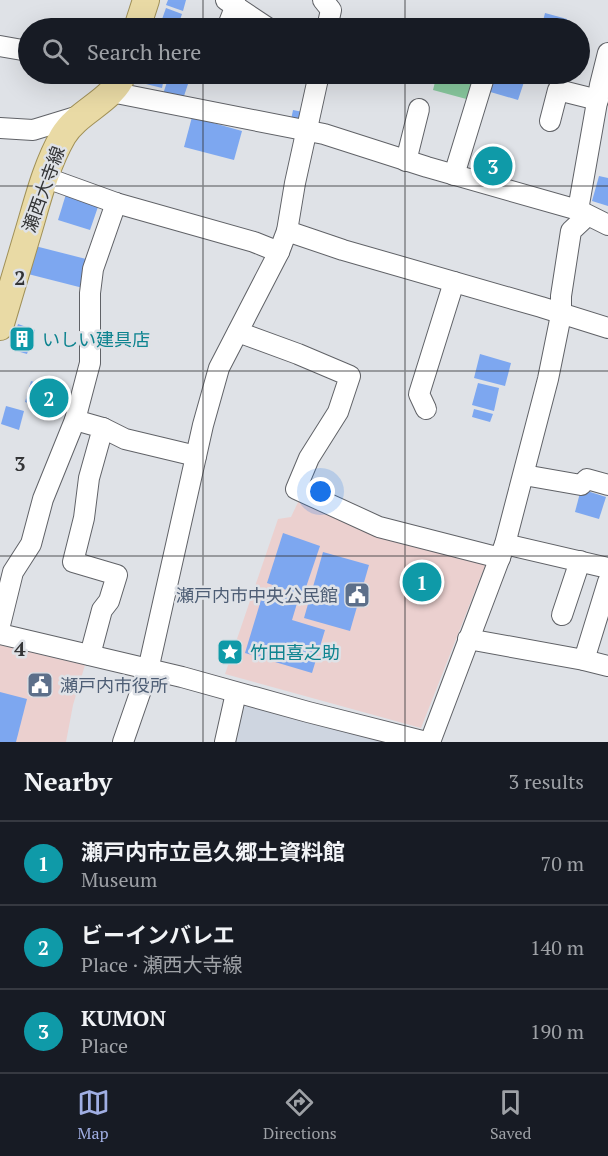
<!DOCTYPE html>
<meta charset="utf-8">
<style>
:root{--surface:#171b24;--page:#242831;--text:#f1f3f6;--muted:#9ea1a6;--line:#363941;--accent:#a0aee3}
body{margin:0;font-family:"PT Serif","Noto Sans JP",serif;background:var(--page);color:var(--text)}
.you{position:absolute;left:321px;top:492px;width:21px;height:21px;margin:-15px;border:4px solid #fff;border-radius:50%;background:#1a73e8;box-shadow:0 0 0 9px #1a73e833}
.badge{display:grid;place-items:center;width:39px;height:39px;border-radius:50%;background:var(--accent);color:#fff;font-size:20px;font-weight:700}
.pin{position:absolute;translate:-50% -50%;border:3px solid #fff;box-shadow:0 2px 6px #0006}
.list{margin:0;padding:0;list-style:none}
h2{display:flex;justify-content:space-between;align-items:center;height:78px;margin:0;padding:0 24px;font-size:26px}
h2 small{font-size:20px;font-weight:400;color:var(--muted)}
.list li{display:grid;grid-template-columns:39px 1fr auto;gap:18px;align-items:center;box-sizing:border-box;height:84px;padding:0 24px;border-top:2px solid var(--line)}
.list b{display:block;font-size:22px;white-space:nowrap}
.list p{margin:0;font-size:20px;white-space:nowrap;color:var(--muted)}
.list em{font-size:20px;font-style:normal;color:var(--muted)}
.icon{flex:none;width:33px;height:33px;fill:none;stroke:currentColor;stroke-width:2;stroke-linecap:round;stroke-linejoin:round}
.map{position:relative;flex:none;width:608px;height:742px;overflow:hidden}
.search{position:absolute;background:var(--surface);box-shadow:0 6px 24px #0002;left:18px;right:18px;top:18px;height:66px;display:flex;align-items:center;gap:15px;box-sizing:border-box;padding:0 21px;border-radius:33px;color:var(--muted);font-size:22px}
.sheet{height:330px;background:var(--surface)}
nav{display:flex;justify-content:space-around;align-items:center;box-sizing:border-box;height:84px;border-top:2px solid var(--line);background:var(--surface);font-size:16px;color:var(--muted)}
nav a{display:grid;justify-items:center;gap:3px}
nav .on{color:var(--accent)}
.map>svg:first-child{display:block}
.commercial{fill:#ebd0cf}
.built{fill:#ced5e0}
.green{fill:#88c89e}
.building{fill:#7da7f0}
.lines{fill:none;stroke-linecap:round;stroke-linejoin:round}
.minor-casing{stroke:#606267;stroke-width:22}
.major-casing{stroke:#a09057;stroke-width:28}
.minor{stroke:#fff;stroke-width:20}
.major{stroke:#e9daa5;stroke-width:26}
.grid{fill:none;stroke:#333436;stroke-width:1.5;stroke-opacity:0.55}
.labels{text-anchor:middle;dominant-baseline:central;stroke-width:5;stroke-linejoin:round;paint-order:stroke}
.street-label{font-size:18px;fill:#333436;stroke:#dfe2e7}
.culture-label{font-size:18px;fill:#0d838f;stroke:#dfe2e7;text-anchor:start}
.service-label{font-size:18px;fill:#4e5e75;stroke:#dfe2e7;text-anchor:end}
.grid-label{font-size:20px;text-anchor:middle;font-weight:bold;fill:#333436;stroke:#dfe2e7;stroke-width:5;stroke-linejoin:round;paint-order:stroke}
</style>
<div class="map">
<svg width="608" height="742" viewBox="0 0 608 742">
<rect width="100%" height="100%" fill="#dfe2e7"/>
<!-- commercial -->
<g class="commercial">
<polygon points="300,498 488,558 421,728 225,674 278,519 291,517"/>
<polygon points="0,645 85,665 73,705 66,742 0,742"/>
</g>
<!-- built -->
<polygon class="built" points="244,703 403,742 233,742"/>
<!-- green -->
<polygon class="green" points="437,74 479,74 470,100 433,90"/>
<!-- building -->
<g class="building">
<polygon points="168,0 186,0 183,11 166,5"/>
<polygon points="166,8 182,14 177,28 161,22"/>
<polygon points="545,13 567,19 565,28 542,25"/>
<polygon points="42,23 61,28 40,28"/>
<polygon points="144,74 164,78 162,88 142,83"/>
<polygon points="492,74 505,74 525,79 518,100 487,91"/>
<polygon points="168,79 188,84 183,99 163,94"/>
<polygon points="293,110 308,113 305,128 290,125"/>
<polygon points="192,117 242,131 234,160 184,147"/>
<polygon points="487,155 504,160 499,177 482,172"/>
<polygon points="599,176 608,178 608,206 592,201"/>
<polygon points="67,191 100,201 90,230 58,220"/>
<polygon points="35,246 90,260 83,288 28,274"/>
<polygon points="18,324 35,330 27,354 10,349"/>
<polygon points="480,354 511,363 505,386 474,378"/>
<polygon points="31,381 72,393 66,414 25,402"/>
<polygon points="478,383 499,388 494,411 472,405"/>
<polygon points="6,406 24,411 19,430 1,424"/>
<polygon points="474,409 493,414 490,422 472,417"/>
<polygon points="581,489 606,497 599,519 575,512"/>
<polygon points="283,533 320,546 303,596 267,583"/>
<polygon points="323,552 369,565 350,631 304,618"/>
<polygon points="264,590 298,600 292,620 325,630 312,673 245,653"/>
<polygon points="0,692 27,699 16,742 0,742"/>
</g>
<g class="lines">
<!-- minor casing -->
<g class="minor-casing">
<g id="minor">
<polyline points="226,0 268,28"/>
<polyline points="323,0 331,10 327,28"/>
<polyline points="227,28 236,5"/>
<polyline points="0,46 28,51"/>
<polyline points="111,92 324,134 427,167 578,210 608,225"/>
<polyline points="550,121 558,90 598,100"/>
<polyline points="0,128 33,130 82,115"/>
<polyline points="406,161 419,109"/>
<polyline points="454,175 485,74"/>
<polyline points="44,177 116,203 254,242 279,252"/>
<polyline points="578,210 600,85 608,53"/>
<polyline points="287,231 343,250 541,307 608,328"/>
<polyline points="238,332 298,354 350,376 338,412 309,458 296,489 379,527 500,558"/>
<polyline points="426,409 419,394 454,282"/>
<polyline points="75,420 103,428 89,478 84,518 73,562 117,575 109,601 102,610 90,655"/>
<polyline points="103,428 125,439 196,456"/>
<polyline points="524,475 581,485 587,479 608,485"/>
<polyline points="505,544 608,568"/>
<polyline points="562,615 580,561"/>
<polyline points="0,625 13,572 31,544 43,499 75,420 90,363 90,293 93,269 116,203"/>
<polyline points="0,634 182,677 308,712 426,742"/>
<polyline points="468,639 584,660 608,666"/>
<polyline points="584,660 608,582"/>
<polyline points="123,742 148,670 203,425 219,368 279,252 287,231 295,183 319,74"/>
<polyline points="225,742 236,693"/>
<polyline points="430,742 505,544 548,379 561,315 561,296 571,231 587,216"/>
</g>
</g>
<!-- major casing -->
<g class="major-casing">
<g id="major">
<polyline points="137,28 146,0"/>
<path d="M0,327C10,293 20,259 30,226C39,195 47,164 63,136C78,111 113,101 123,74"/>
</g>
</g>
<!-- minor -->
<use href="#minor" class="minor"/>
<!-- major -->
<use href="#major" class="major"/>
</g>
<!-- grid -->
<path class="grid" d="M203,0V28M405,0V28M203,74V742M405,74V742M0,186H608M0,371H608M0,556H608"/>
<!-- icons -->
<defs>
<g id="building-square" transform="scale(1.35)"><rect x="-9" y="-9" width="18" height="18" rx="4" fill="#0f9aa8" stroke="#dfe2e7"/><path d="M-4-6H4V6H1V3H-1V6H-4ZM-2.5-4.3h1.7v1.8h-1.7ZM.8-4.3h1.7v1.8H.8ZM-2.5-1h1.7V.8h-1.7ZM.8-1h1.7V.8H.8Z" fill="#fff"/></g>
<g id="civic-square" transform="scale(1.35)"><rect x="-9" y="-9" width="18" height="18" rx="4" fill="#5c6f8a" stroke="#dfe2e7"/><path d="M-.6-6.5H3V-4.5H.6V-3L4-1V1h2V6H-6V1h2V-1L-.6-3ZM-1.2 2.5V6h2.4V2.5Z" fill="#fff"/></g>
<g id="sight-square" transform="scale(1.35)"><rect x="-9" y="-9" width="18" height="18" rx="4" fill="#0f9aa8" stroke="#dfe2e7"/><path d="M0-6L1.8-2.2L6-1.7L2.9 1.2L3.7 5.4L0 3.3L-3.7 5.4L-2.9 1.2L-6-1.7L-1.8-2.2Z" fill="#fff"/></g>
</defs>
<g fill-rule="evenodd">
<use href="#building-square" x="22" y="339"/>
<use href="#civic-square" x="357" y="595"/>
<use href="#sight-square" x="230" y="652"/>
<use href="#civic-square" x="40" y="685"/>
</g>
<g class="labels">
<!-- street labels -->
<g class="street-label">
<text transform="translate(43 189) rotate(-70)">瀬西大寺線</text>
</g>
<!-- culture labels -->
<g class="culture-label">
<text x="42" y="339">いしい建具店</text>
<text x="250" y="652">竹田喜之助</text>
</g>
<!-- service labels -->
<g class="service-label">
<text x="338" y="595">瀬戸内市中央公民館</text>
<text x="60" y="685" text-anchor="start">瀬戸内市役所</text>
</g>
</g>
<g class="grid-label">
<text x="20" y="285">2</text>
<text x="20" y="471">3</text>
<text x="20" y="656">4</text>
</g>
</svg>
<div class="you"></div>
<div class="pin badge" style="left:422px;top:582px;background:#0f9aa8">1</div>
<div class="pin badge" style="left:49px;top:398px;background:#0f9aa8">2</div>
<div class="pin badge" style="left:493px;top:166px;background:#0f9aa8">3</div>
<div class="search"><svg class="icon" aria-label="search" viewBox="0 0 24 24"><circle cx="10" cy="10" r="6"/><path d="M15 15l6 6"/></svg>Search here</div>
</div>
<section class="sheet">
<h2>Nearby<small>3 results</small></h2>
<ul class="list">
<li><span class="badge" style="background:#0f9aa8">1</span><div><b>瀬戸内市立邑久郷土資料館</b><p>Museum</p></div><em>70 m</em></li>
<li><span class="badge" style="background:#0f9aa8">2</span><div><b>ビーインバレエ</b><p>Place · 瀬西大寺線</p></div><em>140 m</em></li>
<li><span class="badge" style="background:#0f9aa8">3</span><div><b>KUMON</b><p>Place</p></div><em>190 m</em></li>
</ul>
</section>
<nav>
<a class="on"><svg class="icon" aria-label="map" viewBox="0 0 24 24"><path d="M3 6l6-2 6 2 6-2v14l-6 2-6-2-6 2zM9 4v14M15 6v14"/></svg>Map</a>
<a><svg class="icon" aria-label="directions" viewBox="0 0 24 24"><path d="M12 3l9 9-9 9-9-9zM9 14v-3h6M13 9l2 2-2 2"/></svg>Directions</a>
<a><svg class="icon" aria-label="saved" viewBox="0 0 24 24"><path d="M7 4h10v16l-5-4-5 4z"/></svg>Saved</a>
</nav>
